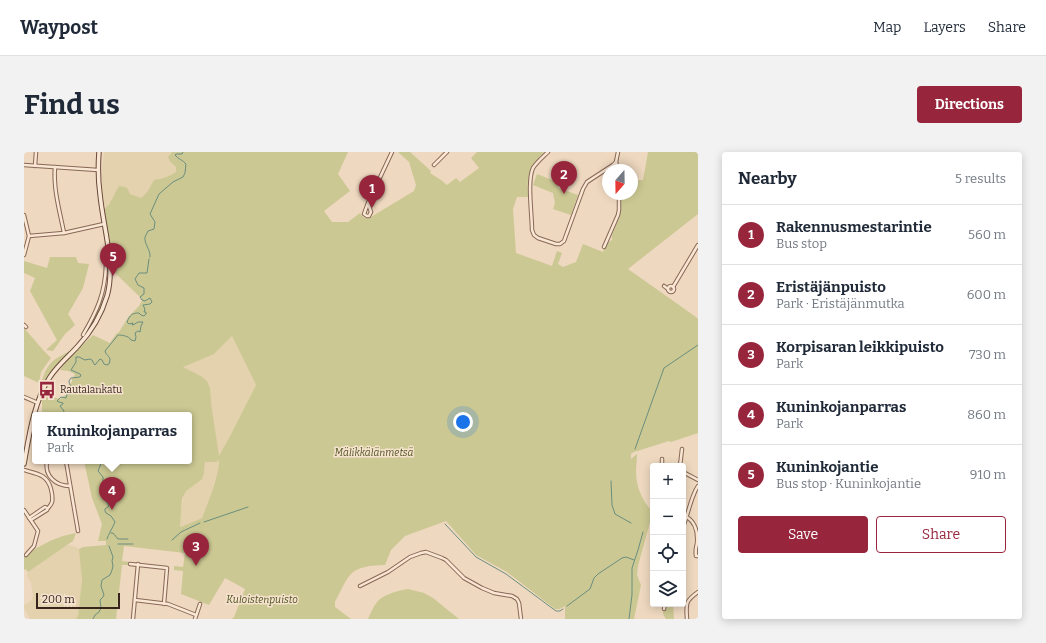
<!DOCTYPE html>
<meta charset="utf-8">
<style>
:root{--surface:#fff;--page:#f2f2f3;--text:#1f2937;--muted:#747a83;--line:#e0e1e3;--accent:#97263d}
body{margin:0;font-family:Bitter,serif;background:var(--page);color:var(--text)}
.controls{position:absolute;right:12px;bottom:12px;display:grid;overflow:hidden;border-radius:4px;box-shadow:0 2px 10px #0003}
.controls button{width:36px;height:36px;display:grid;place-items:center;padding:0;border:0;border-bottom:1px solid var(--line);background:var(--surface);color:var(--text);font:20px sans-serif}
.compass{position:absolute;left:578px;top:12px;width:36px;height:36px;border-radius:50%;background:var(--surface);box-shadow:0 2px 10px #0003;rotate:200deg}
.scale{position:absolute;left:12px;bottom:10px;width:84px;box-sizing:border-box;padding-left:4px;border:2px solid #37241c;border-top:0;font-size:11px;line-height:14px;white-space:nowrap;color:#37241c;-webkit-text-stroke:3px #f6e3cf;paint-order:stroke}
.you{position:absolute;left:439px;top:270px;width:14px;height:14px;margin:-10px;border:3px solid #fff;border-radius:50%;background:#1a73e8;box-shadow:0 0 0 6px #1a73e833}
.badge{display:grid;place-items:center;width:26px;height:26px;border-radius:50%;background:var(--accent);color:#fff;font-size:13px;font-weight:700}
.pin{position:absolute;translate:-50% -33px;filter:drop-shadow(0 1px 2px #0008)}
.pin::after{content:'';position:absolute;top:21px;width:14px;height:12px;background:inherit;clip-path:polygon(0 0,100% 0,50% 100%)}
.popup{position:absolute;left:8px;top:260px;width:160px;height:52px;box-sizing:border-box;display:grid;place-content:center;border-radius:4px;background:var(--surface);filter:drop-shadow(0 1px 3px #0005);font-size:13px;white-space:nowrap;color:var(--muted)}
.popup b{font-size:15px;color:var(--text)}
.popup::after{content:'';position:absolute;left:50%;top:100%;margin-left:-8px;border:8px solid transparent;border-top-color:var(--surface)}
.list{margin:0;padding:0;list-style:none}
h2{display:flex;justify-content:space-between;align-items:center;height:52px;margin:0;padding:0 16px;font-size:17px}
h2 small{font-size:13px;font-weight:400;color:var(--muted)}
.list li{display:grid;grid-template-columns:26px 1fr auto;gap:12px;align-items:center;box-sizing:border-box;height:60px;padding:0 16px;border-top:1px solid var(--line)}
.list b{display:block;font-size:15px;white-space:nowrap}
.list p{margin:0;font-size:13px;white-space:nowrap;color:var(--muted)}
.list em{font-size:13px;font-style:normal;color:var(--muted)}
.actions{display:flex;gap:8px;padding:12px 16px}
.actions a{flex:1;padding:9px 0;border:1px solid var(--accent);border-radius:4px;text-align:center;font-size:14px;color:var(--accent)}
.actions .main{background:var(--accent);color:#fff}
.icon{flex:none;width:22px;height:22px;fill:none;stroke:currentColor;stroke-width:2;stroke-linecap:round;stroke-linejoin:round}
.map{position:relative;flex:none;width:674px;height:467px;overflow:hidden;border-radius:4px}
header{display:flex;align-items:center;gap:24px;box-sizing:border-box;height:56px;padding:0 20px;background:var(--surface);border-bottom:1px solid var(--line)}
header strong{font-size:19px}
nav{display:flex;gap:22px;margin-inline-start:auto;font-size:14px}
.intro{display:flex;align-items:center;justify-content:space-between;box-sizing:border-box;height:96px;padding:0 24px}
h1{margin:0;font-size:28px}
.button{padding:10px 18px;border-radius:4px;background:var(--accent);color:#fff;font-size:14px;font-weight:700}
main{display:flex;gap:24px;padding:0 24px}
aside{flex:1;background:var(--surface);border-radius:4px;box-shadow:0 2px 10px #0003}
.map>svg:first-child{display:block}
.farmland{fill:#e4d1ad}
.green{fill:#ccc893;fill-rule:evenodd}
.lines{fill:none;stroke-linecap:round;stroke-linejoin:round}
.stream{stroke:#6a8e7e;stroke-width:1}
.minor-casing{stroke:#876857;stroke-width:4.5}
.secondary-casing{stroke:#69493b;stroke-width:5.5}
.minor{stroke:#f9e6d3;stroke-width:2.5}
.secondary{stroke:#f9e6d3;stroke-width:3.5}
.labels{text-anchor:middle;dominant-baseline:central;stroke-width:3;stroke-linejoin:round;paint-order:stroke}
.poi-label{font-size:10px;fill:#37241c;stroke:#f6e3cf;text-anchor:start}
.park-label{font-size:10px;font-style:italic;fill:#505322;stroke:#f6e3cf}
</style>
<header>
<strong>Waypost</strong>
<nav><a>Map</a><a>Layers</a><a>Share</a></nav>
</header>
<div class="intro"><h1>Find us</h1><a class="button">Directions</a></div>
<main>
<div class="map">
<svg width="674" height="467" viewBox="0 0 674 467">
<rect width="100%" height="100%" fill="#eed8bf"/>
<!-- farmland -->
<g class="farmland">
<polygon points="80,0 148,0 144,6 146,11 152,15 152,20 143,26 136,28 130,28 124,39 120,45 116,46 90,43 85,54 82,55 80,52 78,33 78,20"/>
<polygon points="208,184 232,233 195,305 194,318 185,347 178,366 159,374 155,375 159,347 162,338 180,321 188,258 186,236 183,229 177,224 159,215 89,202 190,202"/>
<polygon points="43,393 46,393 52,395 55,397 56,400 58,434 54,464 52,467 6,467 0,456 0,453 7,449 9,444 7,431 3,424 4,420"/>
</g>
<!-- green -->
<g class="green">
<path d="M148,0H324L314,22L326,39L300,59L308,70H324L336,61C339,66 342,67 347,65L390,39L392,33L385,10L374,0H386L407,19L406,21L417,28L423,33L432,26L436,30L455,16L447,6L453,0H520C504,16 503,23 504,45H493L489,57L492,101L528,114L533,99L538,101L534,112L539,115L552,110L559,92L579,100L582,92L588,88V83L596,64L597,42H608V28H619L624,0H674V62L604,117L672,165L674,167V281L647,290L645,289L610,300L607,302V307L613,302C613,308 612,314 612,319C612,334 617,345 625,356H626V366L629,367V369L626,370L614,414L613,423L617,433L610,467H541V454L536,457H531L483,420L452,403L422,369L381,384L367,398L361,413C325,414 326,421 311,450V455L327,467H208L210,465L221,437L201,426L185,453L157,442L159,419L150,418V414L159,415L161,401L100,394L98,409L106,410L105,413H98L92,467H52L54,464L58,429L55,397L59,395L82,393V389H74L78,372L68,346L60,309H165V263H18V249L21,243L36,247L47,239L45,236V233L48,230V227L51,222L44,219L36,218L45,206L69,183L86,191L92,182L95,180L105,164L115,154L118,148L116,145L89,119L85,85H84L80,58L82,55L85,53L90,43L95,34C103,36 103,34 106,42L117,46C123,42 126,35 130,28C139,27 144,25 152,20V15L146,10L144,5ZM208,184L232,233L205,286L195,304L188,258L186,236L183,229L177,224L159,215L190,202ZM195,308C195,324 184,350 178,366L159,374L156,375L158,347L162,339L178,327L180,321L181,310H192Z"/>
<polygon points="513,22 536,31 534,36 554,43 547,63 529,57 531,51 529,41 509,33"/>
<polygon points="26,105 52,105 54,111 65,112 59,136 44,162 51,173 41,182 29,199 22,198 33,188 6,139 11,126 0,121 0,109 23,116"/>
<path d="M76,151H78C71,178 49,194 32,214C25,223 20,234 14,243C17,233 19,220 26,212C32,205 40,203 47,198C59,188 72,166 76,151Z"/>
<polygon points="0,176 20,199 27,206 17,220 15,231 0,224"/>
<polygon points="52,381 49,389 43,393 4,420 2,417 0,418 0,404 2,405 9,398 26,389 39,384"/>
<path d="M384,437L400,441L409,446L435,467H344C347,461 350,452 356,447C362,442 376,438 384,437Z"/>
<polygon points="643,452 649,452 650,467 642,467 639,462 639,460 642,457"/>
</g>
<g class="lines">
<!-- stream -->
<g class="stream">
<path d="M126,105C127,98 120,92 121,85C122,83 123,81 124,79L130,77L131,70L126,62L135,42L149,30L159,25L161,21L162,12C159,8 154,7 151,3L152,2H158L159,0"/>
<path d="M39,263L40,259L36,254L39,252V251L35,250L33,249L37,245L42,246L43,242H47L49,240V236C46,233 43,230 47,226L56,225L57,223L56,222L47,218L52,210V205H55L61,208L66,207L68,208L70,212L71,213L76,207L78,208L80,212L83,213L85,212C88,203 83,206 81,199L94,183C98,183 105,184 107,188L111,189L112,185L111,181L114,179L116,180L117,174L119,170H114L109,173H108L109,171L105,172L103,170C106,163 108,161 115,161L117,163L120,164L122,162V160H120L121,157L119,153L126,152L128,150L126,146L121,149L118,148L116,145L120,142V136L114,133L111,127L115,121H123L125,107"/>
<polyline points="611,297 640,216 674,193"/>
<path d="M78,309L74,319L79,325V333L83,340L84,344L81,347L85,354L81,357V359L82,361L87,364L91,370C89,375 84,383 83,387"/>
<polyline points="587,329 588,353 591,362 607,371"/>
<polyline points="180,370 224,355"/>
<polyline points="421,372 452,405 482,422 532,459 536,459 539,457"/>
<polyline points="87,381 89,381 94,387 104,387"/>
<polyline points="148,388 157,380 176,371"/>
<polyline points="94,392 109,392"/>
<polyline points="543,454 566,437 570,426 574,422 598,406 602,405 610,408"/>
<polyline points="69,467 71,463 75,460 77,456 76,448 79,445 80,443 77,434 78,428 86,423 88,418 89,414 88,409 89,405 85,394"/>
<polyline points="605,467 608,443 608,416 614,398 619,380"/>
</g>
<!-- minor casing -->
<g class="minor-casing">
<g id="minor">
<path d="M524,0C519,5 513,10 509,16C503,29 508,62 508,78L510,83L514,86L532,92H536L540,89L559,37L563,30L589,13L592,10"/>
<polyline points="594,0 592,10 594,18"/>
<polyline points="0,13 74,18"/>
<polyline points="410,13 423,0"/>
<polyline points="11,14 12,0"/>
<path d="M31,15C29,37 36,60 40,81"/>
<polyline points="344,51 347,60 345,64 343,64 340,62 344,51 368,0"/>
<polyline points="0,63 5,84 0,103"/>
<polyline points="5,84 40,81 80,72"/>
<polyline points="580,95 594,63 595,58 595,42"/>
<polyline points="640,134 644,137"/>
<circle cx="647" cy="137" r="3"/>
<polyline points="649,135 674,93"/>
<polyline points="0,173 2,175"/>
<path d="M59,183C73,159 81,142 82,113"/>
<polyline points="0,245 14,251"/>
<path d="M23,309C20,324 32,334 46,334"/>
<polyline points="42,309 54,379"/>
<polyline points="638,314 638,307"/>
<polyline points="656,314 658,297"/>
<path d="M0,318C13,322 23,322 27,337C28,341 29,346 28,350C27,354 24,355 23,358L7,368"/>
<polyline points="659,320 674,328"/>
<polyline points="0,358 14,379 10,394 2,403"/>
<polyline points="5,366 21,355 23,356"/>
<path d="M659,366L663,365C672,371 674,380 673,391C672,395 671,399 672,404H674"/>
<path d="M659,375C664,363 667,344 674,334"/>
<polyline points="106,412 143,416 140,452"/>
<polyline points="336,434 364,420 386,405 397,401 402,400 418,406 422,408 440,426 458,436 470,441 488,444 493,447 495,451 497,467"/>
<polyline points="111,448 144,452 172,463"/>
<polyline points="640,457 641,452"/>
<polyline points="109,467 114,412"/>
<polyline points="171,467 176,452"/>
<path d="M663,467C662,452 661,449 674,440"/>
</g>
</g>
<!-- secondary casing -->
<g class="secondary-casing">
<path id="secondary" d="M0,312C5,284 10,249 26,225C34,213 45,204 54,194C68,179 77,164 83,144C92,113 79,75 76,42C74,28 74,14 75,0"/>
</g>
<!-- minor -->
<use href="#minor" class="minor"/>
<!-- secondary -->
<use href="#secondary" class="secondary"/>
</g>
<!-- icons -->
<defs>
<g id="bus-bare" transform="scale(1.38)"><path d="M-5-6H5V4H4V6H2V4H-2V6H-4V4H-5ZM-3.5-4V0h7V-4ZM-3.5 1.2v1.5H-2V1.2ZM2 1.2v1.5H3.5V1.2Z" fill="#97263d" stroke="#f6e3cf" stroke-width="2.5" paint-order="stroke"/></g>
</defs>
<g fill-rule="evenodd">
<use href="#bus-bare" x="23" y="238"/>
</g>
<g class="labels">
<!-- poi labels -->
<g class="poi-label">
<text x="36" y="238">Rautalankatu</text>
</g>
<!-- park labels -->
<g class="park-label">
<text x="350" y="301">Mälikkälänmetsä</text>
<text x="238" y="448">Kuloistenpuisto</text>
</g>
</g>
</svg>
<div class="controls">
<button>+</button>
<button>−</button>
<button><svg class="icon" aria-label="locate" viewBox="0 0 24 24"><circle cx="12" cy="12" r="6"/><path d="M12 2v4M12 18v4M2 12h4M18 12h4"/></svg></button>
<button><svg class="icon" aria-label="layers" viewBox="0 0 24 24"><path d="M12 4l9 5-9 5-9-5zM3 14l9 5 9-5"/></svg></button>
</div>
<svg class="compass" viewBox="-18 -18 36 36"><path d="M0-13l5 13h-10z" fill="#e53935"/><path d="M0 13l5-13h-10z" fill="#747a83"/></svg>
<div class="scale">200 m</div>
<div class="you"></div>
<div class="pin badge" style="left:348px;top:56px">1</div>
<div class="pin badge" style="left:540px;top:42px">2</div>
<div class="pin badge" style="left:172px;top:414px">3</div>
<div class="pin badge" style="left:88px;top:358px">4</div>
<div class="popup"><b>Kuninkojanparras</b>Park</div>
<div class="pin badge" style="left:89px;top:124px">5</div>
</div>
<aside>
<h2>Nearby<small>5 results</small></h2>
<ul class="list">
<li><span class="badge">1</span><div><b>Rakennusmestarintie</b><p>Bus stop</p></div><em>560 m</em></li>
<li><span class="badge">2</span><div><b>Eristäjänpuisto</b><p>Park · Eristäjänmutka</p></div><em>600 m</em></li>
<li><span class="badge">3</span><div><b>Korpisaran leikkipuisto</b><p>Park</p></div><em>730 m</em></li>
<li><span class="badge">4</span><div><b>Kuninkojanparras</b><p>Park</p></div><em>860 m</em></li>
<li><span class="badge">5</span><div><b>Kuninkojantie</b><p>Bus stop · Kuninkojantie</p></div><em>910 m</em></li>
</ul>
<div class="actions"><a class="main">Save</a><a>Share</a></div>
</aside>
</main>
